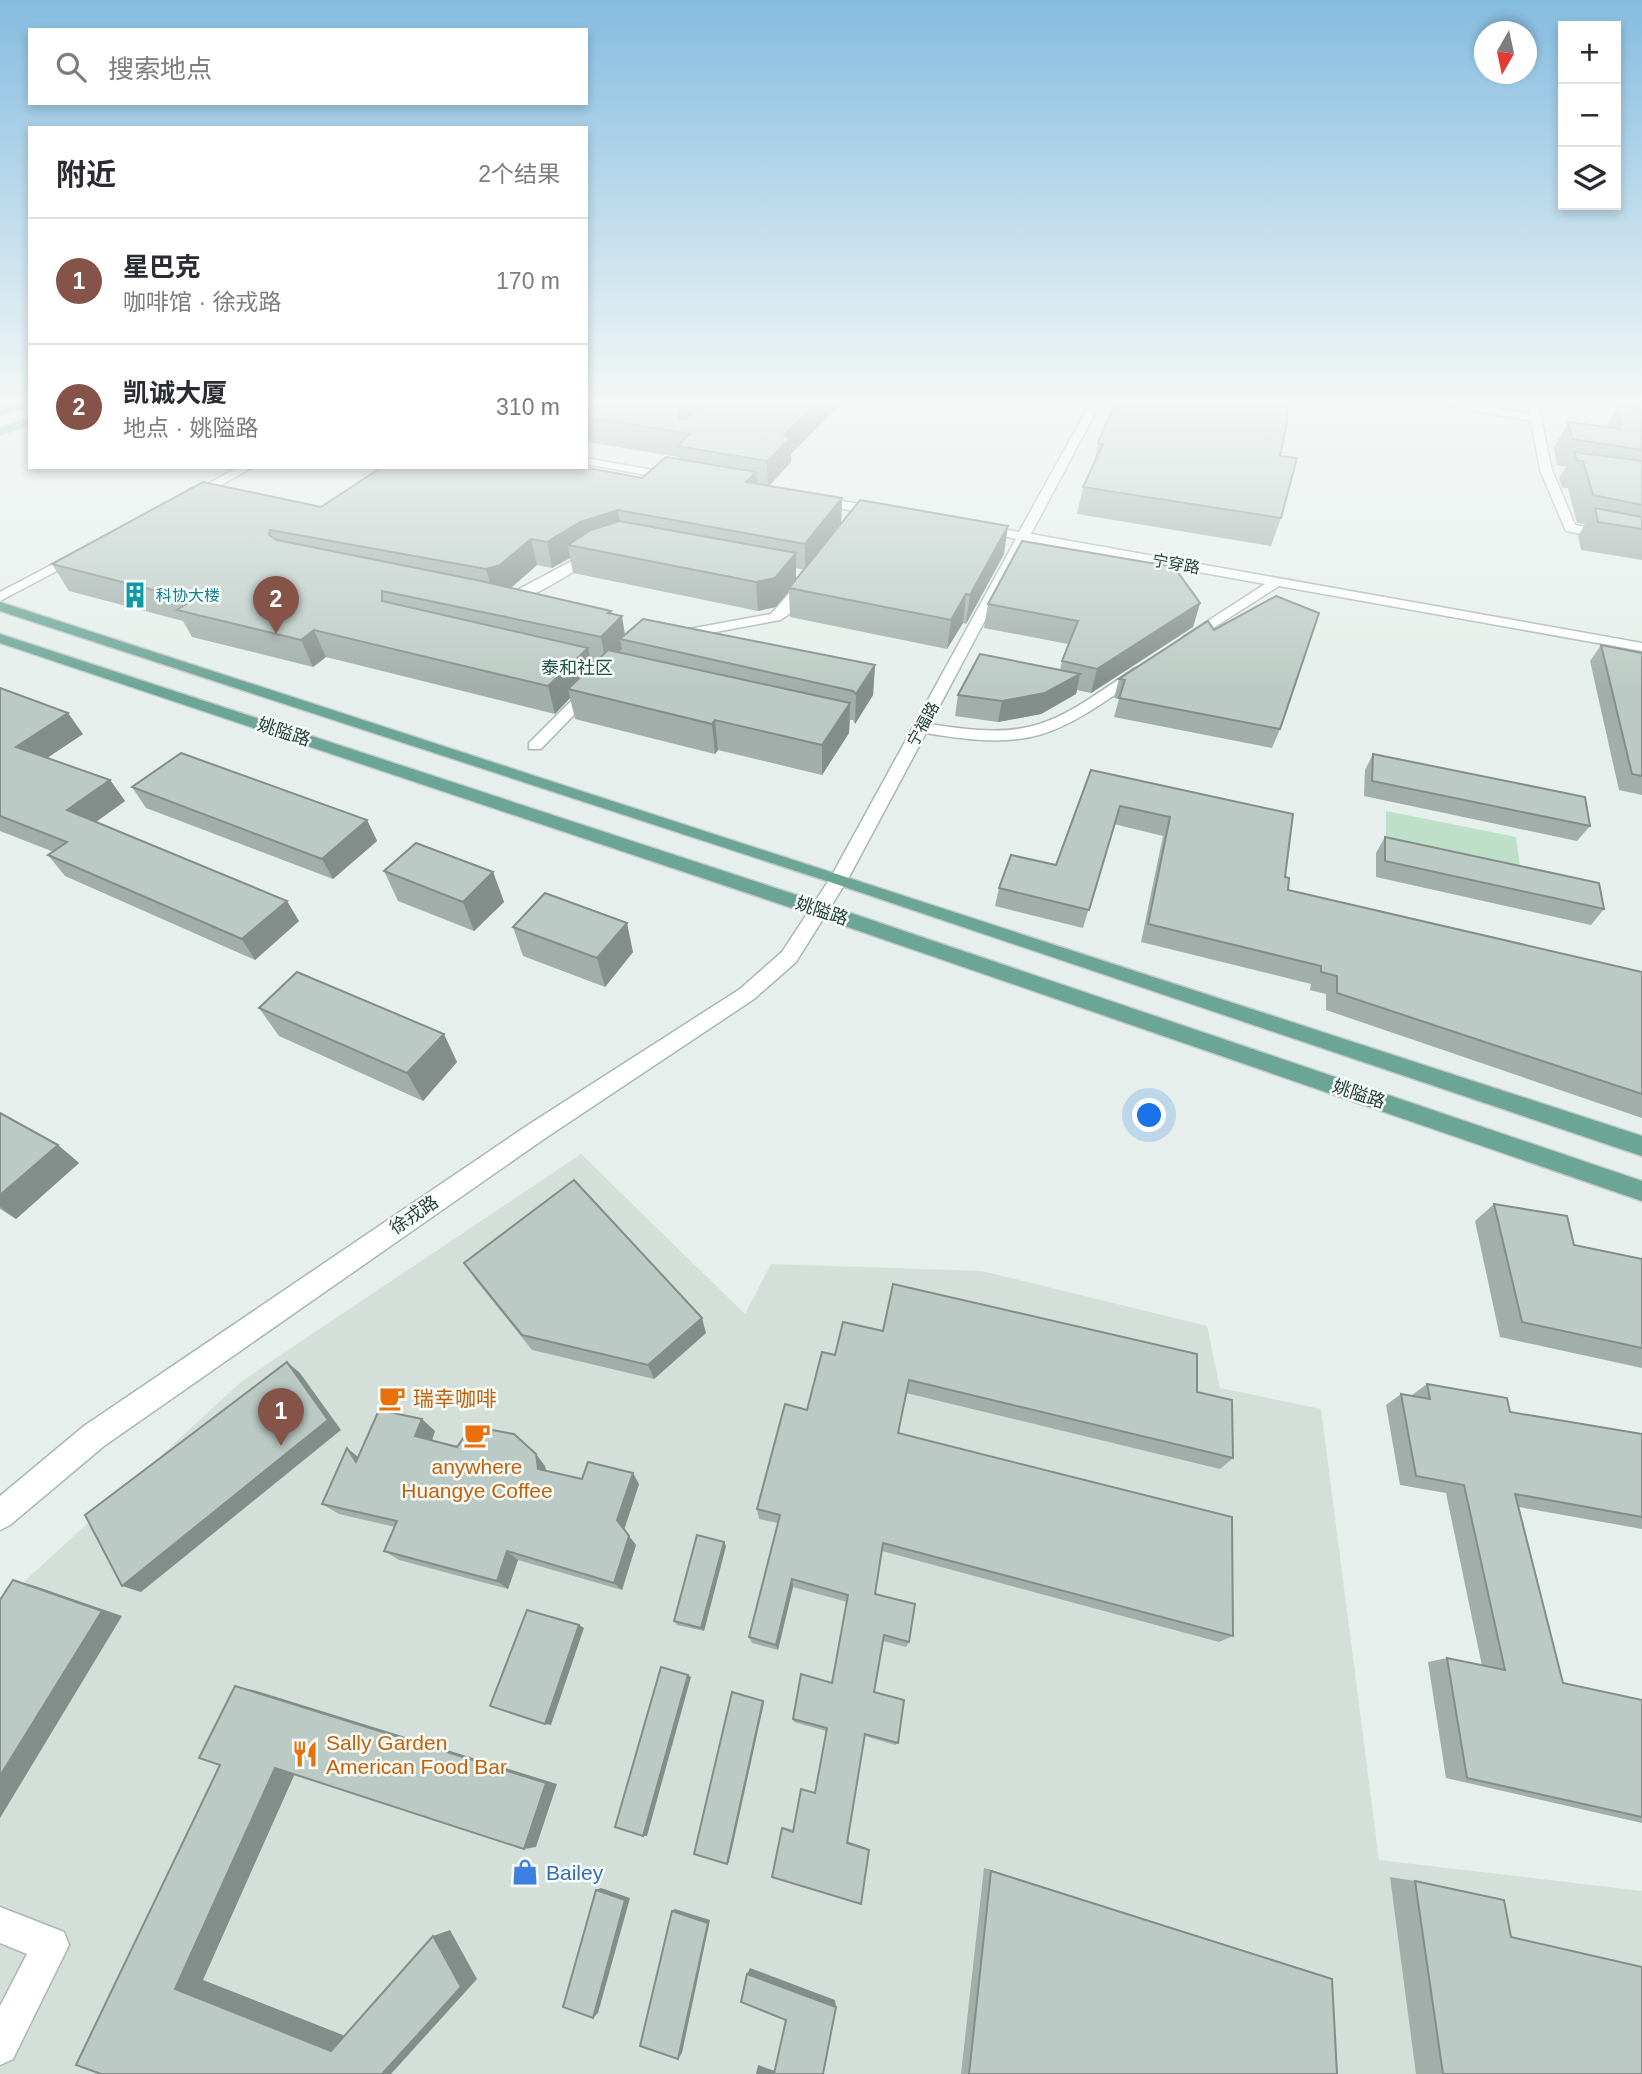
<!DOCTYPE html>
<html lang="zh">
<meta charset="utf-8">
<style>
:root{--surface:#fff;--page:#f2f2f3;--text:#2b2b33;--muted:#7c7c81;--line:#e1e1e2;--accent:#855347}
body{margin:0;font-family:Helvetica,"Noto Sans SC",sans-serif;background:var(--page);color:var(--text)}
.controls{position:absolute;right:21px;top:21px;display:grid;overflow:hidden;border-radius:0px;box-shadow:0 4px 10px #0003}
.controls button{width:63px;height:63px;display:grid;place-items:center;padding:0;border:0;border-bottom:2px solid var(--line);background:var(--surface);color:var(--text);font:35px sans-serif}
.compass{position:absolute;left:1474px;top:21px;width:63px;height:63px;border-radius:50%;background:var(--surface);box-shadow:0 4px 10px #0003;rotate:189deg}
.you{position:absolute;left:1150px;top:1116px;width:24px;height:24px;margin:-18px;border:5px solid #fff;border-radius:50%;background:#1a73e8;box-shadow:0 0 0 10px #1a73e833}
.badge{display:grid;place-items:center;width:46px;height:46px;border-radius:50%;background:var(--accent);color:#fff;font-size:23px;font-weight:700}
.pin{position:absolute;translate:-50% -58px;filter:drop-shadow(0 2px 4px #0008)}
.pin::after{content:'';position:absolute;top:37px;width:24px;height:21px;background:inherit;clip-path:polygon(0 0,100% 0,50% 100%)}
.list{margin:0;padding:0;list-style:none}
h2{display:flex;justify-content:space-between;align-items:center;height:91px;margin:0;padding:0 28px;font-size:30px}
h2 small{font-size:23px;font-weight:400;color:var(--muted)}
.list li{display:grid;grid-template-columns:46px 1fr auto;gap:21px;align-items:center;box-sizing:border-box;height:126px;padding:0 28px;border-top:2px solid var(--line)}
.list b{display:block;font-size:26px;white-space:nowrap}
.list p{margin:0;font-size:23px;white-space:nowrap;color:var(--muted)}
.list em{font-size:23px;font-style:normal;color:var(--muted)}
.icon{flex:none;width:38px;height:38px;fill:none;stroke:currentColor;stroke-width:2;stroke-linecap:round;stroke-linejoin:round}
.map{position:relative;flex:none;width:1642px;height:2074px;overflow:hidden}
.search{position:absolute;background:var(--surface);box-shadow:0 4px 10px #0003;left:28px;top:28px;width:560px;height:77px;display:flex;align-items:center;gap:18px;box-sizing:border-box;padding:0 24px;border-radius:0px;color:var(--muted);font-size:26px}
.panel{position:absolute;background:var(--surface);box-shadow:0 4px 10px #0003;left:28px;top:126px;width:560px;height:343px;border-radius:0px}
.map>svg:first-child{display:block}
.built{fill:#d4dfda}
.green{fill:#bfe0c8}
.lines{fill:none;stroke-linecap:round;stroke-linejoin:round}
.minor-casing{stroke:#a8b8b2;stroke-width:3}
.major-casing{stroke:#c2cac8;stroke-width:3}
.minor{fill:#fff;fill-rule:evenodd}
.major{fill:#6aa596;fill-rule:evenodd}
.wall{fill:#a1aea9;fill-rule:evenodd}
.shaded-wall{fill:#838d89}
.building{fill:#bbcac4;stroke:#838d89;stroke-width:2}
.labels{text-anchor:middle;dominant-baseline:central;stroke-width:5;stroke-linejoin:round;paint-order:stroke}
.far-street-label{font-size:16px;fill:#24423a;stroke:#f7fbf9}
.far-culture-label{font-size:16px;fill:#0d838f;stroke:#f7fbf9;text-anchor:start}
.far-quarter-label{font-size:18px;fill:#1f5548;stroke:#f7fbf9}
.street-label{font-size:18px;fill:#24423a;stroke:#f7fbf9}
.near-food-label{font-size:21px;fill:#c56008;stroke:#f7fbf9;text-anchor:start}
.near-shop-label{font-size:21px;fill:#366cbe;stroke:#f7fbf9;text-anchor:start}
</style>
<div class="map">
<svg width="1642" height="2074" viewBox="0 0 1642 2074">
<rect width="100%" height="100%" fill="#e6efeb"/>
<!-- built -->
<polygon class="built" points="581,1154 745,1314 771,1264 982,1271 1207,1326 1220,1388 1321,1409 1379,1860 1642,1891 1642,2074 0,2074 0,1604 242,1381"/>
<!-- green -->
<polygon class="green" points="1386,811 1516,837 1521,875 1386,847"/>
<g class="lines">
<!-- minor casing -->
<g class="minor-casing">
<g id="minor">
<path d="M1092,400H1102L1031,534L1642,643V651L1279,586L1188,644L1183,643V637L1265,584L1027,541L930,724C1034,741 1052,725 1135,668H1145V674C1057,735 1036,752 926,733L848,879L796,962L754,999L544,1139L104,1446L10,1525L0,1530V1496L84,1426L528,1125L740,989L782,952L831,877L1016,539L973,529L979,525L1019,532Z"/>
<polygon points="1416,400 1442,400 1530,414 1527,400 1537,400 1552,470 1575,525 1642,537 1642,545 1566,531 1540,470 1531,421"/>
<polygon points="586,458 675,474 681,477 675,480 586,464"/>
<polygon points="238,467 253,467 195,500 185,497"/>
<polygon points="813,496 882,508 888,512 882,516 809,503 809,497"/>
<path d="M596,548L602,552L601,555C583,565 511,615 495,602Z"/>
<polygon points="74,553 85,556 0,601 0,592"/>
<polygon points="806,579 813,583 788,615 780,620 678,639 671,635 678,631 771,614 801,580"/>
<polygon points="591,684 599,689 596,692 541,749 529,749 529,743 586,686"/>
<polygon points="0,1907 64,1932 69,1945 13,2059 0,2065 0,2006 27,1954 0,1943"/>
</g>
</g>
<!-- major casing -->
<g class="major-casing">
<g id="major">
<polygon points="25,400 30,400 30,406 0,416 0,409"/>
<polygon points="30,418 30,425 0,435 0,428"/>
<polygon points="0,602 1642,1136 1642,1156 833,883 0,611"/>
<polygon points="0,634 827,905 1642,1181 1642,1201 813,915 0,643"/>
</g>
</g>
<!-- minor -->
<use href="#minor" class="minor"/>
<!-- major -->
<use href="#major" class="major"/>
</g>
<!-- wall -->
<g class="wall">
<path d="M586,400H845L791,454V462L769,486L842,498L841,523L1004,554L966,624L963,623L947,649L790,617L789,591L776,607L758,611L573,573L570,558L552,568L537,565L511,588L611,611V614L625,635L875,665L873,695L855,724L853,720H850L849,733L822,775L718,750L715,754L575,719L570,698L555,714L326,657L313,667L192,637L183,621L69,591L52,564L321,507L642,478L679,459L678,457L587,442L586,414L588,412H586ZM796,568L804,570L796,579Z"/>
<polygon points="1618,405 1642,409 1642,560 1581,550 1578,536 1585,524 1577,523 1568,488 1562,488 1559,478 1566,467 1557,465 1554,448 1568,422 1606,427"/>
<polygon points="1098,443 1280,456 1281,518 1271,546 1077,514 1083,487 1094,464"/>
<polygon points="1200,603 1193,627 1091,693 1077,690 1076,694 1041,714 998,722 955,716 958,695 1060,670 1062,661 1068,644 984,628 988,604"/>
<polygon points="1601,645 1642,653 1642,795 1619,790 1590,661"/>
<polygon points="1119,679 1280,729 1272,748 1114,717 1119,699 1114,698"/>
<polygon points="0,688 83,734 47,758 110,780 125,801 96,822 299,921 255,960 65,876 48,855 54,852 0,831"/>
<polygon points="1373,754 1590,826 1577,841 1364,796 1365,770"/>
<polygon points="1091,770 1285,877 1288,890 1642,972 1642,1118 1326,1010 1326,994 1310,990 1311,984 1141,942 1163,836 1114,824 1083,928 995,906 999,888 1056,865"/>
<polygon points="132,787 367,820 377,841 333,879 146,808"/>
<polygon points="1385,837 1604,909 1591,925 1376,877 1376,853"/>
<polygon points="384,871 493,872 504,902 474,931 398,901"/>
<polygon points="513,927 633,952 605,987 523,956"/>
<polygon points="259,1008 457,1062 423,1101 279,1036"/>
<polygon points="0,1113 58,1145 79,1163 16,1219 0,1209"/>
<polygon points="1494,1204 1574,1245 1642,1259 1642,1368 1500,1337 1475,1221"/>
<polygon points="464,1263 706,1333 654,1379 532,1350 475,1279"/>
<polygon points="883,1331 1197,1392 1233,1458 1220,1469 906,1393 898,1433 1233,1636 1219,1642 882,1551 875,1594 909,1642 906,1647 883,1641 874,1692 898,1743 895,1745 865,1736 848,1842 867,1848 782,1828 783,1827 794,1830 815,1793 826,1731 794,1722 793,1719 832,1683 847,1602 793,1587 778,1650 752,1643 749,1637 778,1523 759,1519 757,1509 835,1355"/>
<polygon points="1427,1384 1510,1412 1642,1434 1642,1529 1519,1507 1563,1683 1642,1700 1642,1823 1446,1778 1428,1662 1447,1658 1482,1666 1446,1493 1400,1485 1386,1405 1401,1394 1412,1396 1412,1395"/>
<polygon points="435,1431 432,1440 545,1466 546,1471 582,1479 639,1484 624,1530 636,1545 622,1590 518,1560 508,1589 399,1560 384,1551 395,1527 339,1514 322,1504 358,1457"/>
<polygon points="724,1542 726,1546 704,1631 677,1625 674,1621"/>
<polygon points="984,1868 1332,1979 1337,2074 961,2074"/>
<polygon points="1390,1877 1415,1881 1511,1937 1642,2074 1416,2074"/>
</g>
<!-- shaded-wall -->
<g class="shaded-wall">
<polygon points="692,400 700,400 701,419 685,433 679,418 680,411"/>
<polygon points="820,400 845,400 791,454 791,462 768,487 767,461 784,435"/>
<polygon points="756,472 758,497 746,482"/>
<polygon points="842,498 841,524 805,570 805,544"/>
<polygon points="618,510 622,536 568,545 570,558 552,568 547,542 580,522"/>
<polygon points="1008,526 1004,554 966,624 970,595"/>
<polygon points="531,539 537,565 507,591 493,595 486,569"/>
<polygon points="796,553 796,582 789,588 789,591 776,607 758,611 756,582"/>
<polygon points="966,594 963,623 947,649 951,620"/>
<polygon points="1200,603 1193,627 1091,693 1097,669"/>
<polygon points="611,611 613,625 622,616 626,641 620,639 622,649 606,664 601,637 608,613"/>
<polygon points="314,630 326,657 313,667 301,640"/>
<polygon points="588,648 594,675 568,689 570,698 555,714 548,686"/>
<polygon points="875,665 873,695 855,724 856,694"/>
<polygon points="1080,674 1076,694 1041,714 998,722 1002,701"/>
<polygon points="850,703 849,733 822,775 822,745"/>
<polygon points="68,713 83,734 32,768 16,747"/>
<polygon points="715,720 718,750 715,754 712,724"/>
<polygon points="110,780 125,801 83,831 67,810"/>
<polygon points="367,820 377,841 333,879 322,859"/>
<polygon points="493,872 504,902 474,931 463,902"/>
<polygon points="287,901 299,921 255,960 242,939"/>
<polygon points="627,923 633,952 605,987 597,958"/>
<polygon points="444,1034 457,1062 423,1101 407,1073"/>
<polygon points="58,1145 79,1163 16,1219 0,1207 0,1195"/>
<polygon points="702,1318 706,1333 654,1379 648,1365"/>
<polygon points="287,1362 300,1373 341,1430 141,1592 122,1586"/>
<polygon points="422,1419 435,1431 429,1449 415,1436"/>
<polygon points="347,1448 362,1460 356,1462"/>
<polygon points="536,1454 545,1466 548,1480 538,1469"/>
<polygon points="633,1473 639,1484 624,1530 617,1520"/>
<polygon points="629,1536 636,1545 622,1590 614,1583"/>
<polygon points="724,1542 726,1546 704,1631 701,1628"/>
<polygon points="507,1551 518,1560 508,1589 497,1581"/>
<polygon points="792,1579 793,1587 778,1650 776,1645"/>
<polygon points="13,1580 35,1586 122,1616 0,1818 0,1776"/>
<polygon points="579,1625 584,1628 551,1725 545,1724"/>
<polygon points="688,1675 691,1677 647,1836 643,1836"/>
<polygon points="235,1686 257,1691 557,1784 536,1847 524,1849"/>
<polygon points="763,1701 764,1703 729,1862 727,1864"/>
<polygon points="275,1768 297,1769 203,1980 353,2039 331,2051 175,1989"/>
<polygon points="846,1841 867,1848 869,1850 847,1843"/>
<polygon points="984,1868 1309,1971 1332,1979 991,1871"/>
<polygon points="601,1888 630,1898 598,2013 593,2018 596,1890"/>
<polygon points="675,1909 710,1920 682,2053 678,2059 672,1911"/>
<polygon points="450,1930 477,1979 391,2074 382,2074 433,1936"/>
<polygon points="750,1968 835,2000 836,2007 747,1974"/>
<polygon points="758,2065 775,2071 774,2074 756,2074"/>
</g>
<!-- building -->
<g class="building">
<polygon points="605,400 692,400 680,411 679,418 685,420 709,400 820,400 784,435 791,437 767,461 677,446 690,434 586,417 586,414"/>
<polygon points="1116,400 1287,400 1287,423 1280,456 1297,458 1281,518 1083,487 1103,444 1098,443"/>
<polygon points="1618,405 1642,409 1642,450 1572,439 1568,422 1621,429"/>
<polygon points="1574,452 1642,461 1642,505 1593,495 1583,461 1577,461"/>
<polygon points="666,457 756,472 746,482 842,498 805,544 618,510 580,522 547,542 531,539 500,565 486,569 270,530 269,535 277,540 481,581 611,611 608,613 622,616 601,637 382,591 382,601 588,648 548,686 314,630 301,640 177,610 192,600 52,564 203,482 321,507 382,467 582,467 642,478"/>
<polygon points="860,500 1008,526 970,595 966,594 951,620 789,588"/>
<polygon points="1595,508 1642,517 1642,529 1598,522"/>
<polygon points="619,521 796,553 775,578 756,582 568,545 591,530"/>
<polygon points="1022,541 1174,567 1200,603 1097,669 1062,661 1078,621 988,604"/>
<polygon points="1276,596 1319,613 1280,729 1119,698 1125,680 1119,679 1208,621 1214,630"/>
<polygon points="643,619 875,665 856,694 853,691 620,639"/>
<polygon points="1601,645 1642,653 1642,776 1632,774"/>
<polygon points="608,650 850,703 822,745 715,720 712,724 568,689"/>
<polygon points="980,654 1080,674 1045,693 1002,701 958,695"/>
<polygon points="0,688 68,713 16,747 110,780 67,810 287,901 242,939 48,855 67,842 0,816"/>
<polygon points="181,753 367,820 322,859 132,787"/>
<polygon points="1373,754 1585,797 1590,826 1372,781"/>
<polygon points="1091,770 1293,814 1285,877 1289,878 1288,890 1642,972 1642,1094 1337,993 1337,976 1321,972 1321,966 1148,924 1170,817 1120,806 1089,910 999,888 1011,855 1056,865"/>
<polygon points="1385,837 1599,883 1604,909 1385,861"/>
<polygon points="416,843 493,872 463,902 384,871"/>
<polygon points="545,893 627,923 597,958 513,927"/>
<polygon points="297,972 444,1034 407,1073 259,1008"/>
<polygon points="0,1113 58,1145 0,1195"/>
<polygon points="574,1180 702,1318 648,1365 522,1335 464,1263"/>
<polygon points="1494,1204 1567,1216 1574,1245 1642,1259 1642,1348 1522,1322"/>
<polygon points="893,1284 1197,1354 1197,1392 1232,1400 1233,1458 909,1380 898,1433 1232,1517 1233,1636 883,1543 875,1594 915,1604 909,1642 884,1635 874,1692 904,1700 898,1743 865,1734 847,1843 869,1850 861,1904 772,1877 782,1828 793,1832 801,1789 815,1793 827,1728 793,1719 801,1674 832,1683 848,1595 792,1579 776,1645 749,1637 780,1515 757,1509 785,1404 807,1410 822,1352 835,1355 843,1322 883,1331"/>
<polygon points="287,1362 328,1420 122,1586 85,1515"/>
<polygon points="1427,1384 1507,1398 1510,1412 1642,1434 1642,1517 1515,1494 1563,1683 1642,1700 1642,1817 1467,1778 1447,1658 1505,1670 1464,1485 1416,1476 1401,1394 1430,1399"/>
<polygon points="379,1410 422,1419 415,1436 457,1447 464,1437 475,1432 492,1430 514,1434 536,1454 538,1469 582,1479 588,1462 633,1473 617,1520 629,1536 614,1583 507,1551 497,1581 384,1551 397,1521 322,1504 347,1448 356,1462"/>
<polygon points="697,1535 724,1542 701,1628 674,1621"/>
<polygon points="13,1580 102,1611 0,1776 0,1600"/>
<polygon points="527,1610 579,1625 545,1724 490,1706"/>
<polygon points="661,1667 688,1675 643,1836 615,1827"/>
<polygon points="235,1686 546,1783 524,1849 275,1768 175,1989 331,2051 433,1936 461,1987 382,2074 101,2074 76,2065 220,1765 199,1758"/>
<polygon points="732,1692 763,1701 727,1864 694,1854"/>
<polygon points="991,1871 1332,1979 1337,2074 969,2074"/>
<polygon points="1415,1881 1504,1900 1511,1937 1642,1967 1642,2074 1443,2074"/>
<polygon points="596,1890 625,1900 593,2018 563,2007"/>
<polygon points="672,1911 708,1923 678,2059 640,2046"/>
<polygon points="747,1974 836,2007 823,2074 774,2074 786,2020 741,2002"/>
</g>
<!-- sky -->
<linearGradient id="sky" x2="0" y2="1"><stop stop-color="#84bce0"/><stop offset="0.58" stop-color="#f4f8f6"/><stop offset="1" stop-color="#f4f8f6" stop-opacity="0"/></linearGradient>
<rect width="1642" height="691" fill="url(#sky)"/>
<!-- icons -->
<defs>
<g id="building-bare" transform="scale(2.1)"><path d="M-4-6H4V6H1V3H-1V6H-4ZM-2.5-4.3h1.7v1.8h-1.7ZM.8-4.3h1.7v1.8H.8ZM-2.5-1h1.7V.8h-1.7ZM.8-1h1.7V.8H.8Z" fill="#0f9aa8" stroke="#f7fbf9" stroke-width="2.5" paint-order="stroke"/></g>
<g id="cafe-bare" transform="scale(2.1)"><path d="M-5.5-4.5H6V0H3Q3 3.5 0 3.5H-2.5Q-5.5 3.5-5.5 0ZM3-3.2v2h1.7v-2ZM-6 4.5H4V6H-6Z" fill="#e8710a" stroke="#f7fbf9" stroke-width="2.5" paint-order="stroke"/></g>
<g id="restaurant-bare" transform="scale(2.1)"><path d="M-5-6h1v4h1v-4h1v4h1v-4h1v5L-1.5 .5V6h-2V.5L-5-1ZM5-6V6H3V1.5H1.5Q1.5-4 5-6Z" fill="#e8710a" stroke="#f7fbf9" stroke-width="2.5" paint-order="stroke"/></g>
<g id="shop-bare" transform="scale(2.1)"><path d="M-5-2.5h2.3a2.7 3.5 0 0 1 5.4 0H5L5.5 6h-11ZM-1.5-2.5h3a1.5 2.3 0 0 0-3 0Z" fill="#3f7fe0" stroke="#f7fbf9" stroke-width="2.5" paint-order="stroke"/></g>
</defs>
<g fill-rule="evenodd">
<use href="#building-bare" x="135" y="595"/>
<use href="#cafe-bare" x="392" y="1398"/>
<use href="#cafe-bare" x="477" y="1435"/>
<use href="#restaurant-bare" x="305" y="1754"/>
<use href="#shop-bare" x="525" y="1872"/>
</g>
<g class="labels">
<!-- far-street labels -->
<g class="far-street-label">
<text transform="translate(1176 564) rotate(10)">宁穿路</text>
<text transform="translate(923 724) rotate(-61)">宁福路</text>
</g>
<!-- far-culture labels -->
<g class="far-culture-label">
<text x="156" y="595">科协大楼</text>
</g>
<!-- far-quarter labels -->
<g class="far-quarter-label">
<text x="577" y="668">泰和社区</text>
</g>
<!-- street labels -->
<g class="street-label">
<text transform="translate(284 732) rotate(18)">姚隘路</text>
<text transform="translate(822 911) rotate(19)">姚隘路</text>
<text transform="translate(1359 1094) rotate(19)">姚隘路</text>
<text transform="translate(414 1215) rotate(-34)">徐戎路</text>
</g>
<!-- near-food labels -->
<g class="near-food-label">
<text x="413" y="1398">瑞幸咖啡</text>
<text x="477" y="1466" text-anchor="middle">anywhere<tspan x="477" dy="24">Huangye Coffee</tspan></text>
<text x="326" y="1742">Sally Garden<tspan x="326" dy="24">American Food Bar</tspan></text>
</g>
<!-- near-shop labels -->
<g class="near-shop-label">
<text x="546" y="1872">Bailey</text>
</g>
</g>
</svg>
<div class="controls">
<button>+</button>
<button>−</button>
<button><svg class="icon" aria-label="layers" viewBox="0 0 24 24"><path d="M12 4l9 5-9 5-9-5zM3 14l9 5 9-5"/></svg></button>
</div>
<svg class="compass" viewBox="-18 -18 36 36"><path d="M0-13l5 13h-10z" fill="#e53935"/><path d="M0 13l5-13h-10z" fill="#7c7c81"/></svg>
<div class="you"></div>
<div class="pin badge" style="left:281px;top:1446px">1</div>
<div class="pin badge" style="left:276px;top:634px">2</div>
<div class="search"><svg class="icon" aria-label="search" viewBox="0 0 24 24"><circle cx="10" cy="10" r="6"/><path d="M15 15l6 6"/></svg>搜索地点</div>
<section class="panel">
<h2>附近<small>2个结果</small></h2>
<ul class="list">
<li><span class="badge">1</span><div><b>星巴克</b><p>咖啡馆 · 徐戎路</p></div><em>170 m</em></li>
<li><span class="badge">2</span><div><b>凯诚大厦</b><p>地点 · 姚隘路</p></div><em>310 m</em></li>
</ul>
</section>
</div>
